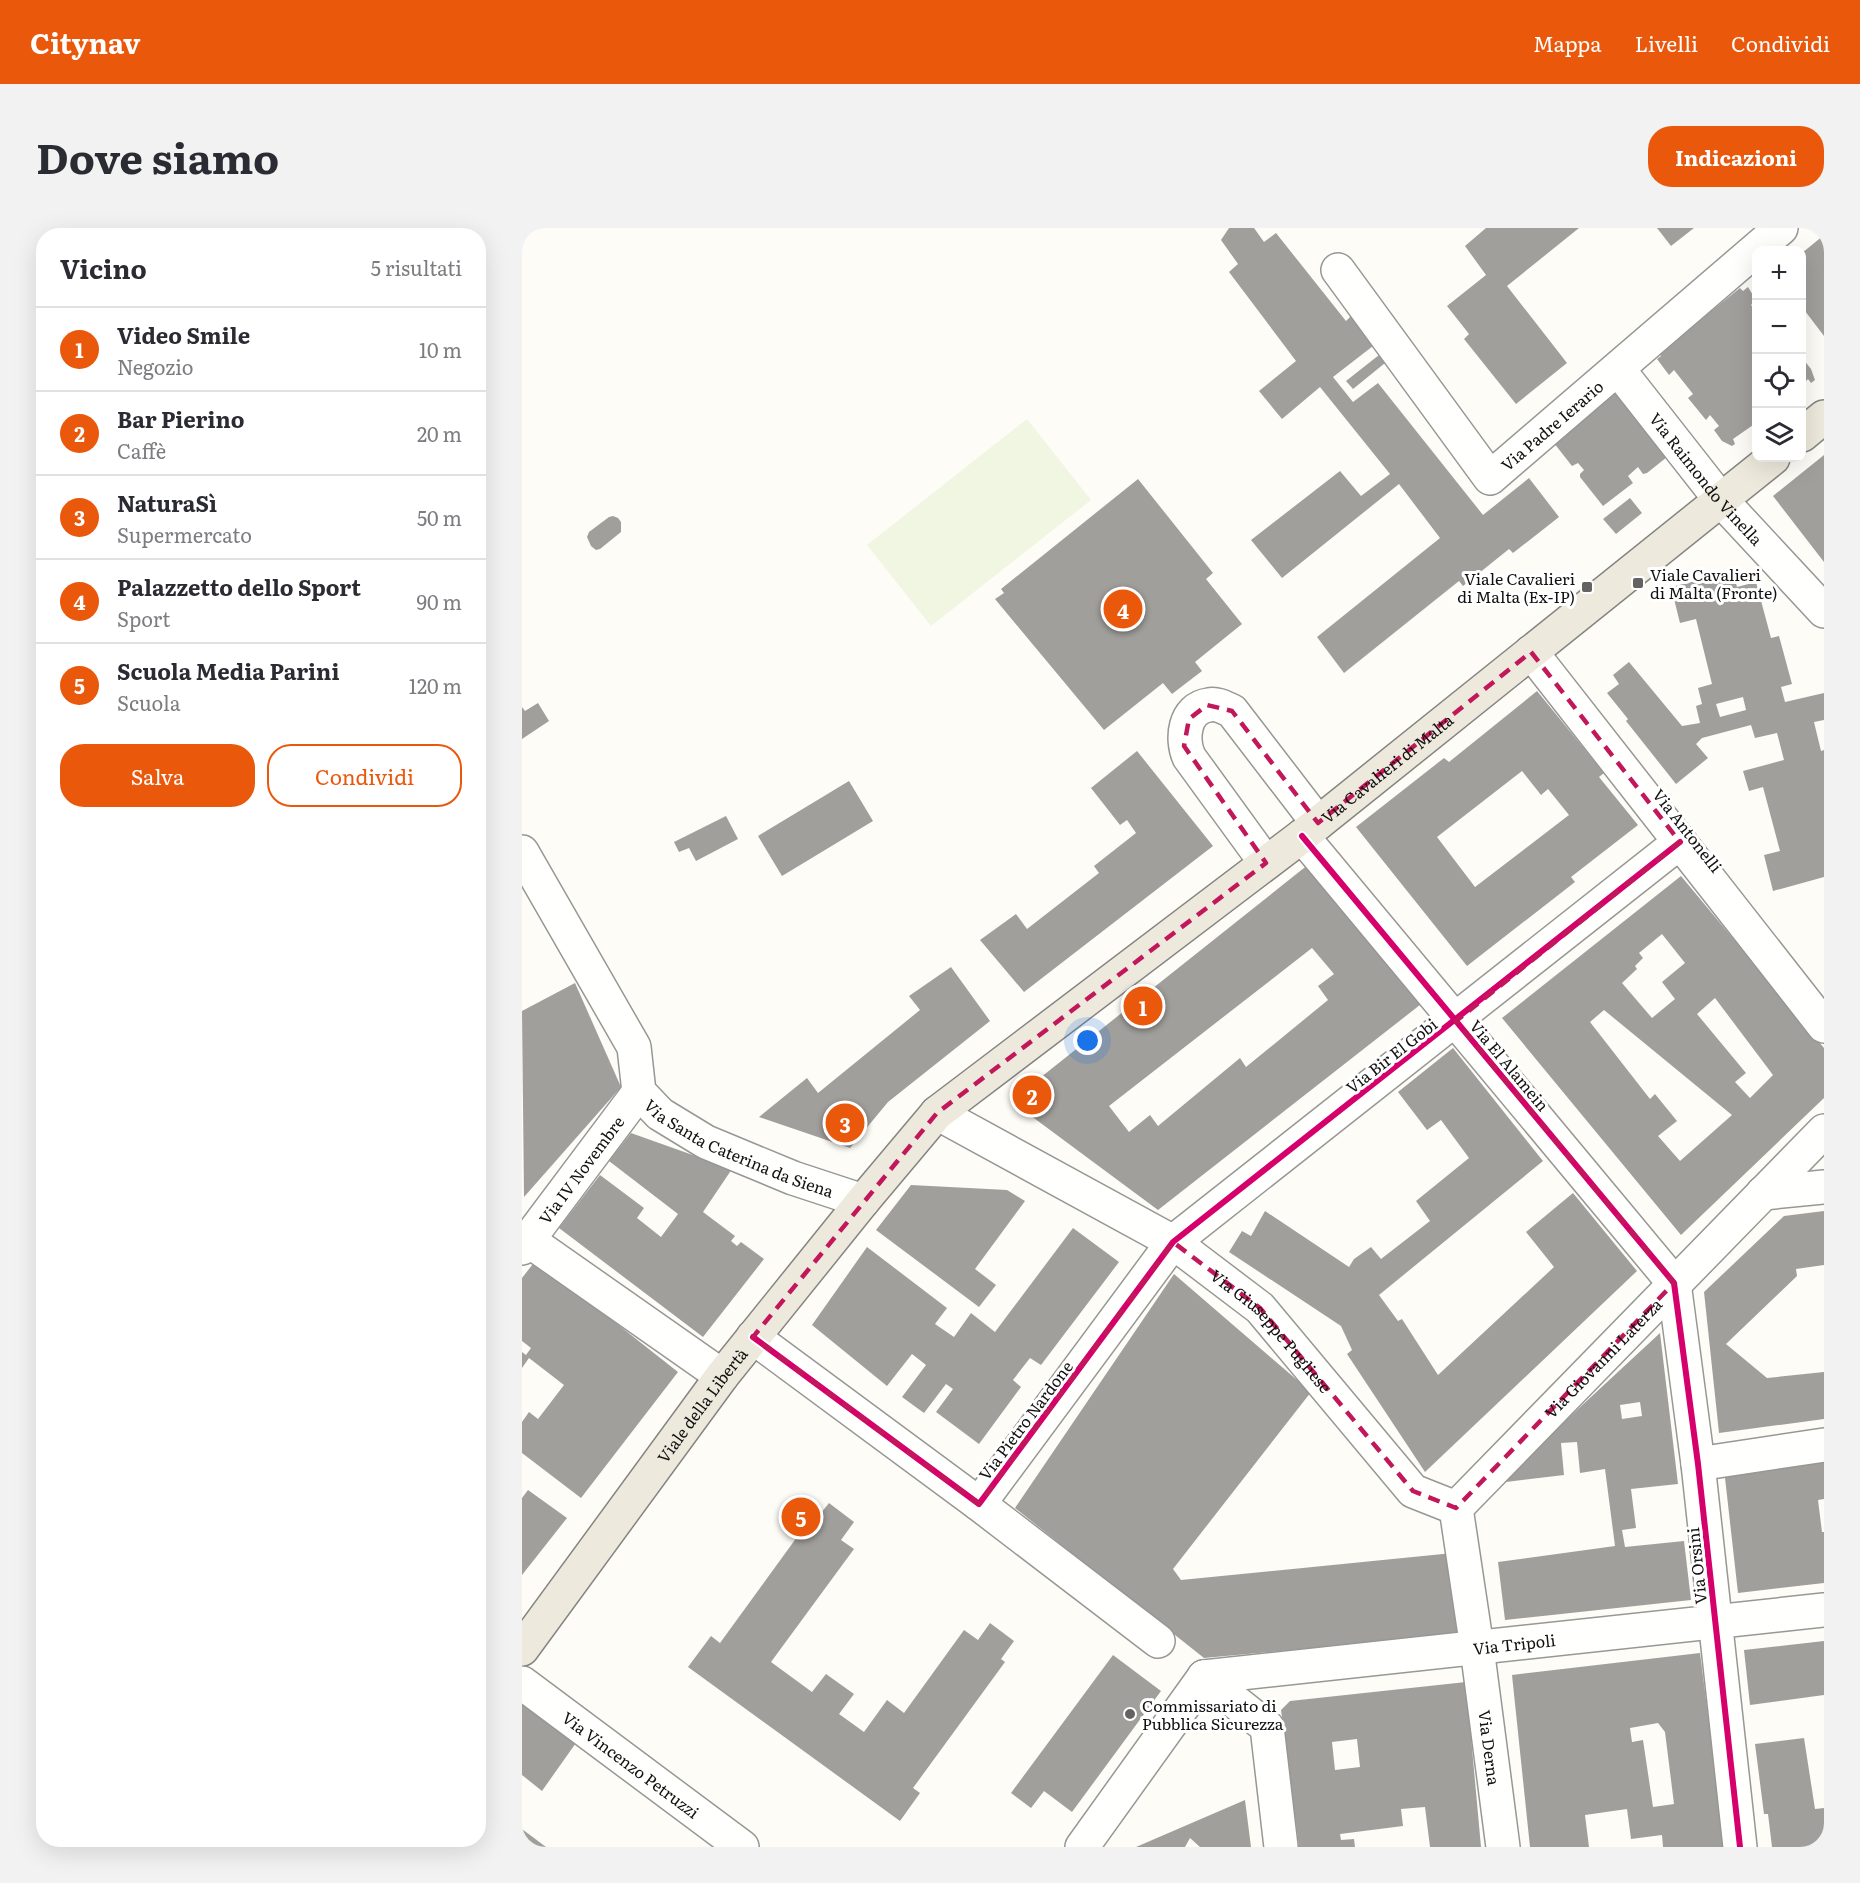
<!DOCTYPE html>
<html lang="it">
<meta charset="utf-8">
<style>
:root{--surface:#fff;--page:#f2f2f3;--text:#2b2b33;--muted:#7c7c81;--line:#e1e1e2;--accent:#ea580c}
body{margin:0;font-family:Literata,serif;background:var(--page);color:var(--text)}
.controls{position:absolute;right:18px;top:18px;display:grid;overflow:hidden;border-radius:12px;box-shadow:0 6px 24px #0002}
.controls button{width:54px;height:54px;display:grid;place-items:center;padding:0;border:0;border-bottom:2px solid var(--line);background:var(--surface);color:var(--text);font:30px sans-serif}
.you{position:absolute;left:566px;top:813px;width:21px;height:21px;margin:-15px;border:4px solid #fff;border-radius:50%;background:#1a73e8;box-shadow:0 0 0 9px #1a73e833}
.badge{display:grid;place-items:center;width:39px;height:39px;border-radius:50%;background:var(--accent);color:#fff;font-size:20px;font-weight:700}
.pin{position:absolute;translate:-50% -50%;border:3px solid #fff;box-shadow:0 2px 6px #0006}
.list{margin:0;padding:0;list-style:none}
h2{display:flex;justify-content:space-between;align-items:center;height:78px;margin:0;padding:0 24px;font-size:26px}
h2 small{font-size:20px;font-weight:400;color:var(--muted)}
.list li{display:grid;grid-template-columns:39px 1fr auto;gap:18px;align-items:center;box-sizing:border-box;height:84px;padding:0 24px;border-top:2px solid var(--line)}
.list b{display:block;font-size:22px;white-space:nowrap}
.list p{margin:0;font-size:20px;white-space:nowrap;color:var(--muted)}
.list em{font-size:20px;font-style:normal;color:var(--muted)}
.actions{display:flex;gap:12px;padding:18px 24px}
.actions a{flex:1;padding:14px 0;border:2px solid var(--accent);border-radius:24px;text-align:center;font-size:21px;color:var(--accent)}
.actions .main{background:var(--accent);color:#fff}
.icon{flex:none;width:33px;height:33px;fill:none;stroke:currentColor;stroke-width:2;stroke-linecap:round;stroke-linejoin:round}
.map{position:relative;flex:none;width:1302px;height:1619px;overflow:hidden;border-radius:24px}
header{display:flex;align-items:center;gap:36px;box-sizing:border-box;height:84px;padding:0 30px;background:var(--accent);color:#fff}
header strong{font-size:28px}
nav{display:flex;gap:33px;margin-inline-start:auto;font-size:21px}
.intro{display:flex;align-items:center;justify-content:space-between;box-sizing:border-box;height:144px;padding:0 36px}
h1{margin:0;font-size:42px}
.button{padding:15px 27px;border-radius:24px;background:var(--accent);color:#fff;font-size:21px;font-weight:700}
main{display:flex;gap:36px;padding:0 36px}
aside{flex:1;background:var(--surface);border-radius:24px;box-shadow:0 6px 24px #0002}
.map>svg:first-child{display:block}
.pitch{fill:#f0f6e1}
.building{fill:#a19f9c;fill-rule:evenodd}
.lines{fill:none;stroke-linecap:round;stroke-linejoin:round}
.minor-casing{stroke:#979795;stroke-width:36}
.major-casing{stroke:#858482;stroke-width:36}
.minor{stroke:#fffffe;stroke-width:33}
.major{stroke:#ede9dc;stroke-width:33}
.cycleway-casing{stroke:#fff;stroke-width:10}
.cycleway{stroke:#d6006c;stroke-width:6}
.marked{fill:none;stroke:#c2185b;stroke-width:4.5;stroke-dasharray:12 8;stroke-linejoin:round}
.poi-dot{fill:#646362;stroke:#fff;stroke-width:2}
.labels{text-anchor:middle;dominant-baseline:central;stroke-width:6;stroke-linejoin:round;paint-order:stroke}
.street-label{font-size:16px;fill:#111;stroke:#fff}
.poi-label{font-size:16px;fill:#111;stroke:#fff;text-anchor:start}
</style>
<header>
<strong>Citynav</strong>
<nav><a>Mappa</a><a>Livelli</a><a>Condividi</a></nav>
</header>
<div class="intro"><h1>Dove siamo</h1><a class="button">Indicazioni</a></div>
<main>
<aside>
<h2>Vicino<small>5 risultati</small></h2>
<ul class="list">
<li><span class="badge">1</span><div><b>Video Smile</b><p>Negozio</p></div><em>10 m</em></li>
<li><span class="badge">2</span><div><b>Bar Pierino</b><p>Caffè</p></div><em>20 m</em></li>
<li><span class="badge">3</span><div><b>NaturaSì</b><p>Supermercato</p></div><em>50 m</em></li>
<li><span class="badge">4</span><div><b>Palazzetto dello Sport</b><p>Sport</p></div><em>90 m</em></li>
<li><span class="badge">5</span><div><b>Scuola Media Parini</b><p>Scuola</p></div><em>120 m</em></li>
</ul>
<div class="actions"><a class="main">Salva</a><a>Condividi</a></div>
</aside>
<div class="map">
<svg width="1302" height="1619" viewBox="0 0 1302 1619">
<rect width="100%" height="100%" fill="#fdfcf7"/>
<!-- pitch -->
<polygon class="pitch" points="505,191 569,272 409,398 345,317"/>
<!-- building -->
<g class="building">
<polygon points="707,0 732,0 742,14 754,5 824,93 829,88 851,118 811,149 831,174 856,155 961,287 1007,250 1037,289 991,325 987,321 941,358 937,353 822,445 795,409 918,310 877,256 760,350 729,312 818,243 839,268 868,246 798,159 760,191 737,163 774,133 707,44 716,36 699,12"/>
<polygon points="964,0 1057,0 985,58 1045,135 994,176 942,111 947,106 925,78 964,47 943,18"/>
<polygon points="1135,0 1172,0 1149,18"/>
<polygon points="1302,7 1302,108 1280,79 1280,25"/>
<polygon points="1226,59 1234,72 1229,77 1234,84 1234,195 1211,211 1213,216 1210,218 1200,213 1192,202 1197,198 1188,187 1184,192 1166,170 1171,166 1152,142 1147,147 1135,131 1139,128 1137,125 1218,60 1221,63"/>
<polygon points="857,127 863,135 831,161 824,153"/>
<polygon points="1281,131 1289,141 1293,152 1289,155 1286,151 1280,157 1280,133"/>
<polygon points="1092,155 1150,225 1125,245 1121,246 1116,239 1106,248 1111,255 1081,278 1058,249 1058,246 1062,242 1056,235 1050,238 1028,210"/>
<polygon points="1302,227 1302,334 1251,268"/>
<polygon points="616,251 691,345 684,351 720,396 673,434 680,443 650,466 641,455 582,502 473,371 482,365 479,361"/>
<polygon points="1108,270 1120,285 1094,306 1081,291"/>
<polygon points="91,288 96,290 99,294 99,304 78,321 74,322 69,318 65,309 67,304 87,289"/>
<path d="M1211,344L1215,359L1234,354L1249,410L1257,408L1270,456L1259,459L1263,474L1302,465V492L1292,494L1299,523L1302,522V649L1251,663L1242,627L1258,623L1241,559L1227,563L1221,543L1262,532L1255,505L1233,510L1229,497L1180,510L1174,516L1186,530L1154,556L1104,493L1106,491L1085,465L1097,456L1091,447L1107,434L1160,498L1178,495L1174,478L1180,476L1176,460L1190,456L1174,391L1158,395L1149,359ZM1221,469L1224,482L1198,489L1194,476Z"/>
<path d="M1015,463L1082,545L1077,549L1116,597L1049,649L1053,654L945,738L834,599L922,530L927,534ZM1000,543L1019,567L1026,561L1047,587L953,659L915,609Z"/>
<polygon points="16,475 27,493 0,511 0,479 3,483"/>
<polygon points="615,523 691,618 502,764 458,712 494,686 505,701 577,645 572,638 614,605 605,592 598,597 569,560"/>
<polygon points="327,553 351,593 260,648 236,608"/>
<polygon points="204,588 216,611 174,633 167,620 157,624 152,614"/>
<path d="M792,632L903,773L636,982L489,873ZM790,720L812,746L796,758L806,772L724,839L718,830L636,898L628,887L607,904L587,878Z"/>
<path d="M1159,648L1302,820V870L1159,1007L980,790ZM1140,706L1163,735L1140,754L1153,771L1130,790L1100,755L1115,741L1113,738L1121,730L1117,725ZM1193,770L1251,847L1228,870L1213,854L1224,845L1175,786ZM1082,782L1210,887L1158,933L1136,908L1155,893L1133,866L1128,871L1068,794Z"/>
<polygon points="429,739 468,793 366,874 328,920 237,889 285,850 296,865 398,782 387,768"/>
<polygon points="53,755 99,859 2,969 0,783"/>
<polygon points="931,820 1021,933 857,1067 876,1093 880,1091 916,1147 1032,1039 1004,1004 1051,965 1115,1043 903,1244 825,1126 830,1122 819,1098 707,1024 720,1003 729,1008 743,983 827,1039 832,1031 849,1019 859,1031 908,993 894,973 947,930 919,892 905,902 876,864"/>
<polygon points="109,905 210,941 181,984 213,1008 209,1013 215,1018 219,1014 242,1031 181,1109 37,1000 78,947 122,980 115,990 139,1009 156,986 87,933"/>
<polygon points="389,957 485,962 503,973 453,1041 474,1057 457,1079 354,1002"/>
<polygon points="1302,983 1302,1037 1274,1041 1275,1048 1204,1116 1245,1150 1302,1144 1302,1191 1197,1205 1182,1064 1262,988"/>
<polygon points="551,1000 597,1034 519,1137 508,1130 491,1152 499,1159 457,1216 414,1184 431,1161 424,1156 402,1185 380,1169 404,1137 390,1126 365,1158 290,1097 345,1019 425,1080 413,1096 432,1109 449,1085 473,1104"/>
<polygon points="14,1032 156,1144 59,1270 0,1225 0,1194 7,1184 16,1191 42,1157 7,1130 0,1140 0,1124 4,1127 9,1120 0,1113 0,1050"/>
<polygon points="652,1046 789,1164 651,1341 659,1352 931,1325 942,1406 682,1430 493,1280"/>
<path d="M1138,1105L1156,1256L1109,1261L1114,1300L1100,1302L1103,1319L1162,1313L1169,1372L983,1392L976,1334L1093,1318L1083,1241L1058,1245L1055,1214L1039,1215L1042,1247L976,1255ZM1118,1174L1120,1188L1100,1191L1098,1177Z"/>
<polygon points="1302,1230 1302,1271 1296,1272 1300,1304 1302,1304 1302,1355 1216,1365 1202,1241"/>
<polygon points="6,1262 45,1290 0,1347 0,1270"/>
<polygon points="307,1275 332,1294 319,1312 332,1321 249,1434 290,1464 304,1446 332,1466 317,1486 342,1504 365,1472 382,1485 442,1402 456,1412 468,1395 492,1413 479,1431 483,1434 391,1560 398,1565 378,1593 166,1439 189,1408 198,1415 291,1287 295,1290"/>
<polygon points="1302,1413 1302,1467 1228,1477 1222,1422"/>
<path d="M1178,1425L1203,1619H1141L1140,1607L1109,1611L1105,1581L1063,1587L1067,1619H1008L990,1447ZM1136,1495L1143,1504L1152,1576L1131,1579L1121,1512L1110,1514L1108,1500Z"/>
<polygon points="591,1427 639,1463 550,1584 522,1563 509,1580 489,1565"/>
<path d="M944,1454L959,1619H908L903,1579L879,1581L881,1598L818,1606L819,1612L832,1611L833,1619H777L759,1482L768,1473ZM835,1511L838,1539L813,1542L810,1514Z"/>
<polygon points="0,1472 56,1512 20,1563 0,1547"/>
<polygon points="1282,1510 1293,1581 1302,1580 1302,1619 1250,1619 1246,1586 1242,1586 1233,1516"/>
<polygon points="723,1572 729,1619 678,1619 668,1610 663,1619 614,1619"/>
<polygon points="0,1601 24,1619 0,1619"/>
</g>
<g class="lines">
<!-- minor casing -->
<g class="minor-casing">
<g id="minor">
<path id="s1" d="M816,42L968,250L1259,0"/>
<path id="s2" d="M1096,141L1198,271L1302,383"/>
<polyline points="1009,424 1302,798"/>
<polyline points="780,608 1152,1055 1176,1236 1218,1619"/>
<path id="s3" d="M0,624L112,819L117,864L138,886L184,914L271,950L341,973"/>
<path d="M744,635L667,529C659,511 662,480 687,477C695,475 703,480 710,483L796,595"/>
<path id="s4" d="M415,885L651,1014L738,1080L891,1263L934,1280"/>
<polyline points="1241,965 1302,959"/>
<polyline points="6,1012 200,1148"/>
<path id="s5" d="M0,1020L117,864"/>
<polyline points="231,1109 457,1276 651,1014 1158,614"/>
<polyline points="1176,1236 1302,1217"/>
<polyline points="457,1276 636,1413"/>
<path id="s6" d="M934,1280L1302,903"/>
<path id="s7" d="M934,1280L955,1420L981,1619"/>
<path id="s8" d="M682,1449L1302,1382"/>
<polyline points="682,1449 745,1499 759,1619"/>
<path id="s9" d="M0,1455L220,1619"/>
<polyline points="560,1619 682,1449"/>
</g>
</g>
<!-- major casing -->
<g class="major-casing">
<g id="major">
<polyline points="1280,207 1302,189"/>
<path id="s10" d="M0,1421L200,1148L341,973L415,885L780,608L1251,230"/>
</g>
</g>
<!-- minor -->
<use href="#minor" class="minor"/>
<!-- major -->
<use href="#major" class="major"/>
<!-- cycleway casing -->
<g class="cycleway-casing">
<g id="cycleway">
<polyline points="780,608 1152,1055 1176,1236 1218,1619"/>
<polyline points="231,1109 457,1276 651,1014 1158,614"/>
</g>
</g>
<!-- cycleway -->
<use href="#cycleway" class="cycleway"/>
</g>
<!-- marked area -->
<path class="marked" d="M1009,424L1158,614L934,793L1152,1055L934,1280L891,1263L738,1080L651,1014L457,1276L231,1109L415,885L744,635L662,518L667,491L685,477L710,483L796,595Z"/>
<!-- markers -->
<g class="poi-dot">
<rect x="1110" y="349" width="12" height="12" rx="3"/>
<rect x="1059" y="353" width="12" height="12" rx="3"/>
<circle cx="608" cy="1486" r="6"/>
</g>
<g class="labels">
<!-- street labels -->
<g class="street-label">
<text stroke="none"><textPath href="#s1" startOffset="339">Via Padre Ierario</textPath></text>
<text stroke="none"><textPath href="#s2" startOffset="141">Via Raimondo Vinella</textPath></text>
<text stroke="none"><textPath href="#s10" startOffset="1245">Via Cavalieri di Malta</textPath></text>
<text transform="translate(1166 602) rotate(52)">Via Antonelli</text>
<text transform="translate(869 827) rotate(-38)">Via Bir El Gobi</text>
<text transform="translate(988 837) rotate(50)">Via El Alamein</text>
<text stroke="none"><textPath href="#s3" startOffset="387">Via Santa Caterina da Siena</textPath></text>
<text stroke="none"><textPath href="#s5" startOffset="98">Via IV Novembre</textPath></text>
<text stroke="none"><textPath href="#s4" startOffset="402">Via Giuseppe Pugliese</textPath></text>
<text stroke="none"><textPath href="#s6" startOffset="210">Via Giovanni Laterza</textPath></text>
<text stroke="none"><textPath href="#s10" startOffset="303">Viale della Libertà</textPath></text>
<text transform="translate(503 1192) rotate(-53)">Via Pietro Nardone</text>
<text transform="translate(1174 1338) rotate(-96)">Via Orsini</text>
<text stroke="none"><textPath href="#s8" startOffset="312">Via Tripoli</textPath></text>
<text stroke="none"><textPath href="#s7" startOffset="242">Via Derna</textPath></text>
<text stroke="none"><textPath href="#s9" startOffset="136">Via Vincenzo Petruzzi</textPath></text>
</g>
<!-- poi labels -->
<g class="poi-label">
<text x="1128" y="346">Viale Cavalieri<tspan x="1128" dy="18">di Malta (Fronte)</tspan></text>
<text x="1053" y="350" text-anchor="end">Viale Cavalieri<tspan x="1053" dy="18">di Malta (Ex-IP)</tspan></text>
<text x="620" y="1477">Commissariato di<tspan x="620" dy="18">Pubblica Sicurezza</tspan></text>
</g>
</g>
</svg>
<div class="controls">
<button>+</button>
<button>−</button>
<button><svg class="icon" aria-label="locate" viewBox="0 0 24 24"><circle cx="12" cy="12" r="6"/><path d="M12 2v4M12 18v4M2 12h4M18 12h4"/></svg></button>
<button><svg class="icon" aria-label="layers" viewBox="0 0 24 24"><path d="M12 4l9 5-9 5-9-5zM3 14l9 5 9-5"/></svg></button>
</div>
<div class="you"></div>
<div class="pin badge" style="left:621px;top:778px">1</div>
<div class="pin badge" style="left:510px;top:867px">2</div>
<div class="pin badge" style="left:323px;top:895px">3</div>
<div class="pin badge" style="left:601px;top:381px">4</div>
<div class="pin badge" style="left:279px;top:1289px">5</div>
</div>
</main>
